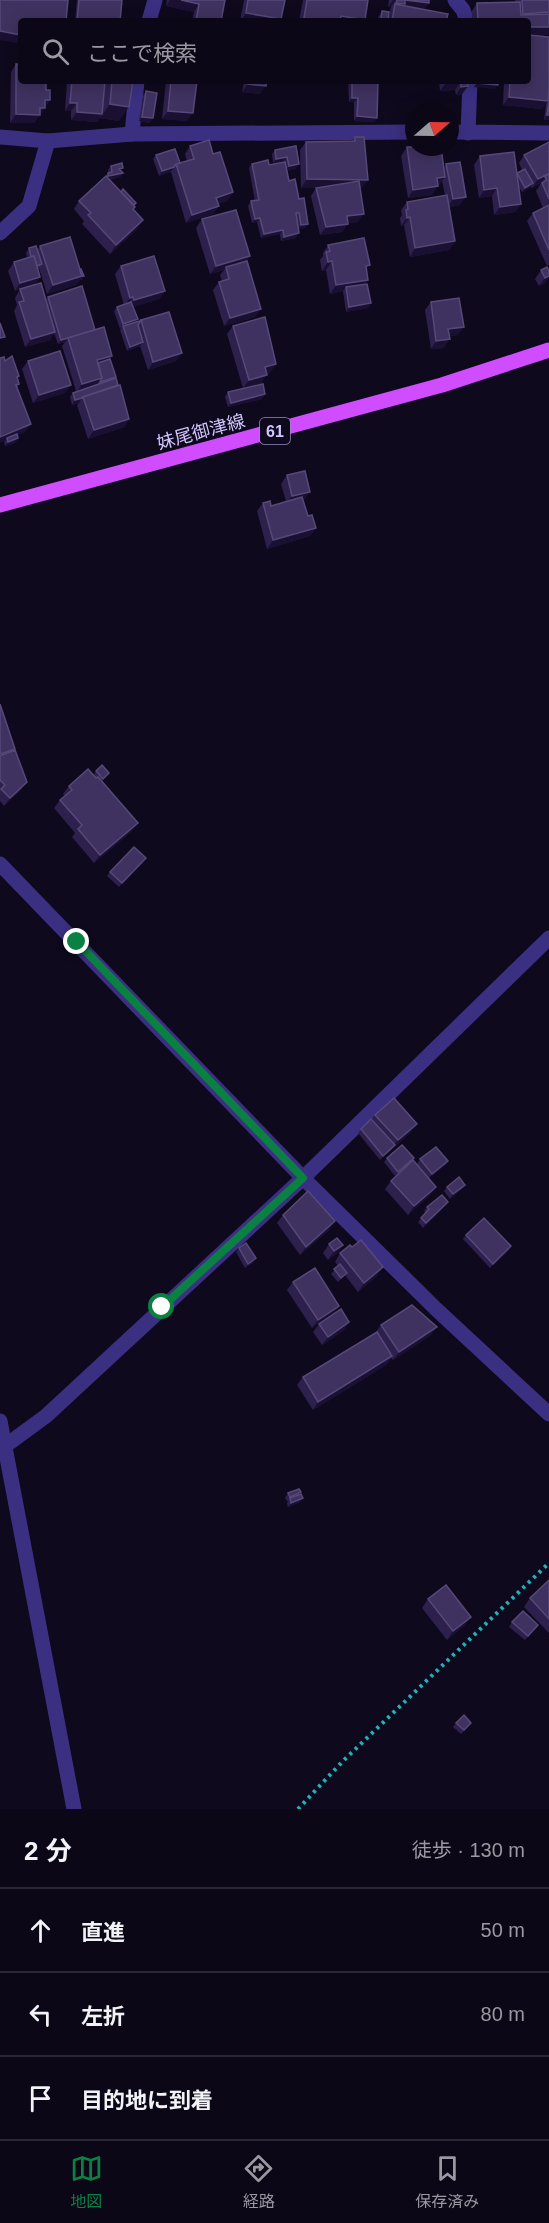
<!DOCTYPE html>
<html lang="ja">
<meta charset="utf-8">
<style>
:root{--surface:#0b0716;--page:#191523;--text:#f1f3f6;--muted:#9a99a1;--line:#2b2835;--accent:#0b8043}
body{margin:0;font-family:Helvetica,"Noto Sans JP",sans-serif;background:var(--page);color:var(--text)}
.compass{position:absolute;left:405px;top:102px;width:54px;height:54px;border-radius:50%;background:var(--surface);box-shadow:0 3px 15px #0003;rotate:70deg}
.stop{position:absolute;width:18px;height:18px;margin:-14px;border:4px solid #0b8043;border-radius:50%;background:#fff}
.stop.end{background:#0b8043;border-color:#fff;box-shadow:0 2px 6px #0008}
.list{margin:0;padding:0;list-style:none}
h2{display:flex;justify-content:space-between;align-items:center;height:78px;margin:0;padding:0 24px;font-size:26px}
h2 small{font-size:20px;font-weight:400;color:var(--muted)}
.list li{display:grid;grid-template-columns:39px 1fr auto;gap:18px;align-items:center;box-sizing:border-box;height:84px;padding:0 24px;border-top:2px solid var(--line)}
.list b{display:block;font-size:22px;white-space:nowrap}
.list em{font-size:20px;font-style:normal;color:var(--muted)}
.icon{flex:none;width:33px;height:33px;fill:none;stroke:currentColor;stroke-width:2;stroke-linecap:round;stroke-linejoin:round}
.map{position:relative;flex:none;width:549px;height:1809px;overflow:hidden}
.search{position:absolute;background:var(--surface);box-shadow:0 3px 15px #0003;left:18px;right:18px;top:18px;height:66px;display:flex;align-items:center;gap:15px;box-sizing:border-box;padding:0 21px;border-radius:6px;color:var(--muted);font-size:22px}
.sheet{height:330px;background:var(--surface)}
nav{display:flex;justify-content:space-around;align-items:center;box-sizing:border-box;height:84px;border-top:2px solid var(--line);background:var(--surface);font-size:16px;color:var(--muted)}
nav a{display:grid;justify-items:center;gap:3px}
nav .on{color:var(--accent)}
.map>svg:first-child{display:block}
.lines{fill:none;stroke-linecap:round;stroke-linejoin:round}
.path{stroke:#20b2b9;stroke-width:4;stroke-dasharray:3 4.5;stroke-linecap:butt}
.minor{stroke:#3b2f82;stroke-width:15}
.major{stroke:#cf4dff;stroke-width:15}
.wall{fill:#2d204d}
.shaded-wall{fill:#1a1032}
.building{fill:#3f3260;stroke:#564979;stroke-width:1.5}
.route{stroke:#0b8043;stroke-width:8}
.labels{text-anchor:middle;dominant-baseline:central;stroke-width:5;stroke-linejoin:round;paint-order:stroke}
.shield{fill:#0f091d;stroke:#988dbb;stroke-width:1.5}
.shield-label{font-size:16px;font-weight:bold;fill:#d2c6ff}
.street-label{font-size:18px;fill:#d2c6ff;stroke:#0f091d}
</style>
<div class="map">
<svg width="549" height="1809" viewBox="0 0 549 1809">
<rect width="100%" height="100%" fill="#0f091d"/>
<g class="lines">
<!-- path -->
<polyline class="path" points="298,1809 343,1761 549,1563"/>
<!-- minor -->
<g class="minor">
<polyline points="455,0 463,10 467,21"/>
<polyline points="149,21 155,0"/>
<polyline points="450,132 549,133"/>
<polyline points="468,133 470,81"/>
<polyline points="132,134 137,81"/>
<polyline points="0,137 48,141 132,134 414,132"/>
<polyline points="0,233 29,206 48,141"/>
<polyline points="0,864 303,1178 436,1309 549,1414"/>
<polyline points="0,1421 74,1809"/>
<polyline points="0,1453 5,1446 46,1416 303,1178 549,938"/>
</g>
<!-- major -->
<polyline class="major" points="0,505 442,385 549,350"/>
</g>
<!-- wall -->
<g class="wall">
<polygon points="77,0 122,0 120,21 75,21"/>
<polygon points="167,0 225,0 221,21 192,21 194,12 166,6"/>
<polygon points="244,0 285,0 281,19 280,21 240,21"/>
<polygon points="303,0 368,0 364,21 299,21"/>
<polygon points="389,0 429,0 424,9 446,21 388,21 391,7 388,7"/>
<polygon points="515,0 549,0 529,35 549,37 549,120 544,120 546,103 542,109 503,105 504,81 528,81 528,21 472,21 472,11 477,3 515,2"/>
<polygon points="382,11 387,21 376,21 377,19"/>
<polygon points="16,64 46,90 50,100 34,123 10,123 11,72"/>
<polygon points="67,81 133,81 119,121 100,118 100,117 97,122 71,120 71,111 65,111"/>
<polygon points="166,81 197,81 187,121 162,119"/>
<polygon points="244,81 267,81 260,94 242,92"/>
<polygon points="348,81 378,81 377,118 374,122 354,121 354,102 349,102"/>
<polygon points="439,81 468,81 468,86 462,94 456,95 455,90 440,91"/>
<polygon points="146,91 150,123 139,121 143,96"/>
<polygon points="355,137 362,188 360,188 358,222 348,223 342,232 320,235 311,196 316,188 301,188 300,150 306,142 352,141"/>
<polygon points="549,142 549,265 547,266 527,221 533,213 543,208 536,191 541,183 532,188 531,187 522,192 518,186 521,204 515,212 494,215 492,196 479,198 474,165 480,156 517,173 522,170 519,163 524,155"/>
<polygon points="414,143 414,147 444,168 446,164 460,205 449,207 455,241 449,250 410,257 404,225 401,226 400,218 402,215 401,210 407,202 445,195 442,181 439,185 438,185 432,195 408,198 401,156 407,147 412,147"/>
<polygon points="190,146 213,154 233,192 227,201 218,204 219,206 213,214 186,223 171,172 159,176 153,159 156,155 180,163 187,161 185,154"/>
<polygon points="296,146 296,169 287,170 289,181 299,199 308,224 305,228 299,229 296,238 281,241 280,234 261,238 257,222 252,223 248,206 251,201 255,201 249,168 252,164 269,165 284,161 273,163 272,154 275,150"/>
<polygon points="111,166 123,173 120,177 109,180 121,192 136,203 133,209 138,228 110,254 82,224 84,221 74,209 79,201 105,177 108,173 108,170"/>
<polygon points="202,219 250,256 246,261 255,317 224,326 213,290 219,282 222,281 220,275 224,270 210,274 196,228"/>
<polygon points="328,245 367,271 365,284 371,303 368,308 346,312 343,291 330,294 326,270 322,271 320,260 323,256 323,253"/>
<polygon points="40,246 80,270 84,276 81,280 79,280 76,285 47,294 39,268 38,269 40,277 34,285 15,291 8,271 14,262 27,258 26,253 29,248 37,250"/>
<polygon points="121,266 165,291 159,299 133,307 138,319 137,322 169,312 176,361 148,370 140,346 127,351 120,330 122,328 120,329 114,311 117,307 124,305 115,274"/>
<polygon points="547,267 545,283 539,286 535,279 541,270"/>
<polygon points="20,289 46,300 48,297 95,330 112,356 109,360 116,377 115,379 129,419 124,427 88,439 77,405 79,403 72,405 70,397 73,393 76,391 62,346 65,342 58,344 54,333 50,340 25,347 14,311 17,305 15,298"/>
<polygon points="431,302 458,335 449,336 444,348 431,349 425,310"/>
<polygon points="233,326 270,373 267,374 261,383 243,388 227,334"/>
<polygon points="5,361 18,379 19,384 17,388 25,432 17,435 18,438 15,443 5,446 4,442 5,441"/>
<polygon points="28,361 71,385 65,393 33,403 22,369"/>
<polygon points="228,392 265,394 262,399 228,407 225,397"/>
<polygon points="287,475 310,492 303,500 308,516 316,528 310,536 267,549 257,511 263,503 271,506 286,501 281,484"/>
<polygon points="0,704 15,749 14,750 21,790 4,806 0,801"/>
<polygon points="102,765 103,782 132,831 94,863 72,837 75,833 54,808 60,800 65,796 63,794 69,786 93,775"/>
<polygon points="146,858 119,887 107,876 110,872"/>
<polygon points="375,1115 411,1132 380,1160 358,1133"/>
<polygon points="387,1158 414,1158 412,1161 436,1187 430,1195 408,1215 385,1189 391,1181 405,1168 395,1176 384,1162"/>
<polygon points="420,1159 448,1161 445,1165 429,1178 417,1164"/>
<polygon points="447,1187 462,1189 450,1199 444,1191"/>
<polygon points="448,1202 445,1206 423,1228 418,1222 426,1213 424,1211 427,1207"/>
<polygon points="283,1215 329,1230 300,1255 277,1223"/>
<polygon points="466,1235 511,1246 508,1251 490,1268 463,1239"/>
<polygon points="329,1244 343,1245 337,1253 328,1260 323,1253"/>
<polygon points="239,1248 253,1263 245,1268 236,1252"/>
<polygon points="340,1253 377,1276 358,1292 345,1275 338,1282 331,1274 338,1266 335,1262"/>
<polygon points="293,1282 339,1306 312,1328 287,1290"/>
<polygon points="349,1322 343,1331 322,1345 313,1332 319,1324"/>
<polygon points="381,1325 431,1335 393,1360 391,1358 386,1365 313,1410 297,1385 303,1377 375,1333"/>
<polygon points="288,1493 299,1494 303,1498 300,1502 288,1507 287,1503 288,1501 287,1501 285,1498"/>
<polygon points="549,1580 549,1633 524,1607 530,1598"/>
<polygon points="428,1599 465,1625 447,1640 422,1608"/>
<polygon points="512,1622 538,1625 525,1640 509,1627"/>
<polygon points="456,1723 468,1727 461,1734 453,1727"/>
</g>
<!-- shaded-wall -->
<g class="shaded-wall">
<polygon points="170,0 181,0 199,4 194,12 166,6"/>
<polygon points="393,0 396,0 391,7 388,7"/>
<polygon points="405,0 429,3 423,11 395,5 396,3"/>
<polygon points="549,12 549,20 518,21 523,14"/>
<polygon points="246,13 281,19 280,21 241,21"/>
<polygon points="341,16 365,20 364,21 337,21"/>
<polygon points="304,18 323,21 302,21"/>
<rect x="528" y="27" width="21" height="8"/>
<polygon points="0,31 21,35 21,44 0,40"/>
<polygon points="461,82 455,90 440,91 446,83"/>
<polygon points="477,83 498,85 495,89 474,87"/>
<polygon points="248,84 266,86 260,94 242,92"/>
<polygon points="468,86 462,94 456,95 461,87"/>
<polygon points="509,97 548,101 542,109 503,105"/>
<polygon points="352,98 358,98 354,102 349,102"/>
<polygon points="45,100 50,100 34,123 10,123 16,114"/>
<polygon points="70,103 77,103 71,111 65,111"/>
<polygon points="110,104 129,107 119,121 100,118"/>
<polygon points="168,111 193,113 187,121 162,119"/>
<polygon points="77,112 102,114 97,122 71,120"/>
<polygon points="547,115 549,115 549,120 544,120"/>
<polygon points="357,116 377,118 374,122 354,121"/>
<polygon points="142,117 153,118 150,123 139,121"/>
<polygon points="287,157 284,161 273,163 276,159"/>
<polygon points="299,164 296,169 286,170 289,166"/>
<polygon points="174,167 171,172 159,176 162,171"/>
<polygon points="123,173 120,177 105,180 108,176"/>
<polygon points="548,174 541,183 532,188 538,179"/>
<polygon points="445,177 439,185 431,186 437,178"/>
<polygon points="307,179 368,180 362,188 301,188"/>
<polygon points="533,183 530,188 522,192 525,188"/>
<polygon points="438,186 432,195 408,198 413,190"/>
<polygon points="497,188 492,196 479,198 484,190"/>
<polygon points="233,192 227,201 211,207 216,198"/>
<polygon points="466,197 460,205 447,208 453,199"/>
<polygon points="521,204 515,212 494,215 500,207"/>
<polygon points="219,206 213,214 186,223 192,215"/>
<polygon points="364,214 358,222 341,224 347,216"/>
<polygon points="410,217 404,225 401,226 407,218"/>
<polygon points="260,218 257,222 252,223 255,219"/>
<polygon points="143,220 138,228 110,254 116,245"/>
<polygon points="308,224 305,228 298,229 301,225"/>
<polygon points="348,224 342,232 320,235 326,227"/>
<polygon points="283,230 280,234 261,238 264,234"/>
<polygon points="299,233 296,238 281,241 284,237"/>
<polygon points="455,241 449,250 410,257 415,248"/>
<polygon points="250,256 244,264 226,267 224,270 210,274 216,266"/>
<polygon points="332,261 326,270 322,271 328,262"/>
<polygon points="84,276 76,285 47,294 53,285"/>
<polygon points="549,276 549,278 545,283 539,286 545,278"/>
<polygon points="40,277 34,285 15,291 20,283"/>
<polygon points="368,280 362,288 346,287 343,291 330,294 336,285"/>
<polygon points="165,291 159,299 128,309 134,300"/>
<polygon points="133,297 128,305 124,306 130,298"/>
<polygon points="371,303 368,308 346,312 349,307"/>
<polygon points="261,309 255,317 224,326 230,318"/>
<polygon points="138,319 135,324 123,326 120,329 123,324"/>
<polygon points="464,327 458,335 442,337 448,329"/>
<polygon points="55,332 50,340 25,347 31,339"/>
<polygon points="68,338 65,342 58,344 61,340"/>
<polygon points="450,339 444,348 431,349 436,341"/>
<polygon points="143,342 140,346 127,351 130,347"/>
<polygon points="182,353 176,361 148,370 153,362"/>
<polygon points="112,356 106,364 95,367 97,360"/>
<polygon points="276,364 270,373 259,376 265,367"/>
<polygon points="267,375 261,383 243,388 249,380"/>
<polygon points="102,378 96,386 77,392 82,384"/>
<polygon points="71,385 65,393 33,403 39,395"/>
<polygon points="265,394 262,399 228,407 231,403"/>
<polygon points="82,398 79,403 72,405 75,400"/>
<polygon points="129,419 124,427 88,439 94,430"/>
<polygon points="31,424 25,432 7,440 7,438 5,441 0,443 0,437"/>
<polygon points="18,438 15,443 5,446 8,442"/>
<polygon points="310,492 304,500 286,504 292,496"/>
<polygon points="316,528 310,536 267,549 273,540"/>
<polygon points="27,782 21,790 4,806 10,798"/>
<polygon points="138,823 132,831 94,863 100,855"/>
<polygon points="146,858 143,862 119,887 122,883"/>
<polygon points="417,1124 411,1132 380,1160 383,1156 394,1145 398,1140"/>
<polygon points="448,1161 445,1165 429,1178 432,1174"/>
<polygon points="465,1185 462,1189 450,1199 453,1194"/>
<polygon points="436,1187 430,1195 408,1215 414,1206"/>
<polygon points="448,1202 445,1206 423,1228 426,1223"/>
<polygon points="335,1221 329,1230 300,1255 306,1247"/>
<polygon points="343,1245 337,1253 328,1260 334,1251"/>
<polygon points="511,1246 508,1251 490,1268 493,1264"/>
<polygon points="256,1258 253,1263 245,1268 248,1264"/>
<polygon points="383,1267 377,1276 358,1292 364,1283"/>
<polygon points="339,1306 334,1314 312,1328 318,1320"/>
<polygon points="349,1322 343,1331 322,1345 328,1337"/>
<polygon points="437,1327 431,1335 393,1360 399,1352"/>
<polygon points="392,1356 386,1365 313,1410 318,1402"/>
<polygon points="303,1498 300,1502 288,1507 291,1503"/>
<polygon points="471,1617 465,1625 447,1640 453,1631"/>
</g>
<!-- building -->
<g class="building">
<polygon points="0,0 68,0 66,21 21,21 21,35 0,31"/>
<polygon points="79,0 122,0 120,21 77,21"/>
<polygon points="181,0 225,0 221,21 196,21 199,4"/>
<polygon points="248,0 285,0 281,19 246,13"/>
<polygon points="307,0 368,0 365,20 341,16 340,21 323,21 304,18"/>
<polygon points="397,0 405,0 405,4 396,3"/>
<polygon points="405,0 429,0 429,3"/>
<polygon points="522,0 549,0 549,12 523,14"/>
<polygon points="520,2 521,15 549,14 549,27 528,27 528,21 478,21 477,3"/>
<polygon points="395,4 448,14 446,21 392,21"/>
<polygon points="382,11 389,12 388,20 381,19"/>
<polygon points="528,35 549,37 549,90 548,101 509,97 510,81 528,81"/>
<polygon points="16,64 21,64 21,81 46,81 46,90 50,90 50,100 45,100 45,108 40,108 40,115 16,114"/>
<polygon points="72,81 105,81 102,114 77,112 77,103 70,103"/>
<polygon points="112,81 133,81 129,107 110,104"/>
<polygon points="171,81 197,81 193,113 168,111"/>
<polygon points="249,81 267,81 266,86 248,84"/>
<polygon points="352,81 378,81 377,118 357,116 358,98 352,98"/>
<polygon points="446,81 468,81 468,86 461,87 461,82 446,83"/>
<polygon points="478,81 498,81 498,85 477,83"/>
<polygon points="146,91 157,93 153,118 142,117"/>
<polygon points="549,100 549,115 547,115"/>
<polygon points="355,137 364,137 368,180 307,179 306,142 355,141"/>
<polygon points="209,140 213,154 220,152 233,192 216,198 219,206 192,215 176,164 194,159 190,146"/>
<polygon points="549,142 549,199 542,183 547,180 545,177 548,174 538,179 524,155"/>
<polygon points="296,146 299,164 289,166 287,157 276,159 275,150"/>
<polygon points="407,147 441,147 445,177 437,178 438,186 413,190"/>
<polygon points="175,149 180,163 176,164 174,167 162,171 156,155"/>
<polygon points="514,152 521,204 500,207 497,188 484,190 480,156"/>
<polygon points="268,160 269,165 285,162 289,181 295,179 299,199 304,198 308,224 301,225 299,213 296,213 299,233 284,237 283,230 264,234 260,218 255,219 251,201 259,200 252,164"/>
<polygon points="460,162 466,197 453,199 446,164"/>
<polygon points="122,163 123,168 119,169 123,173 108,176 108,173 112,172 111,166"/>
<polygon points="525,169 533,183 525,188 517,173"/>
<polygon points="106,176 135,207 133,209 143,220 116,245 88,215 91,213 79,201"/>
<polygon points="359,181 364,214 347,216 348,224 326,227 316,188"/>
<polygon points="123,189 136,203 134,205 121,192"/>
<polygon points="447,195 455,241 415,248 410,217 407,218 406,210 408,209 407,202"/>
<polygon points="549,205 549,250 533,213"/>
<polygon points="236,210 250,256 216,266 202,219"/>
<polygon points="70,237 82,276 53,285 40,246"/>
<polygon points="364,238 370,265 366,266 368,280 336,285 332,261 328,262 326,252 330,251 328,245"/>
<polygon points="36,246 42,264 37,266 34,256 31,257 29,248"/>
<polygon points="34,256 40,277 20,283 14,262"/>
<polygon points="154,256 165,291 134,300 133,297 130,298 121,266"/>
<polygon points="247,261 261,309 230,318 219,282 229,279 226,267"/>
<polygon points="547,267 549,270 549,276 545,278 541,270"/>
<polygon points="81,269 84,276 82,276 80,270"/>
<polygon points="41,283 55,332 31,339 19,302 24,301 20,289"/>
<polygon points="367,284 371,303 349,307 346,287"/>
<polygon points="82,286 95,330 61,340 48,297"/>
<polygon points="459,298 464,327 448,329 450,339 436,341 431,302"/>
<polygon points="131,302 138,319 123,324 117,307"/>
<polygon points="169,312 182,353 153,362 141,320"/>
<polygon points="265,317 276,364 265,367 267,375 249,380 233,326"/>
<polygon points="141,320 138,325 143,342 130,347 123,326 143,320"/>
<polygon points="0,323 5,337 0,338"/>
<polygon points="104,327 112,356 97,360 102,378 82,384 68,338"/>
<polygon points="60,351 71,385 39,395 28,361"/>
<polygon points="12,356 19,376 17,377 19,384 16,385 31,424 0,437 0,358 4,357 5,361"/>
<polygon points="110,359 116,377 100,382 102,378 98,363"/>
<polygon points="116,378 118,385 83,397 82,398 75,400 73,393"/>
<polygon points="263,384 265,394 231,403 228,392"/>
<polygon points="120,385 129,419 94,430 83,397"/>
<polygon points="17,434 18,438 8,442 7,438"/>
<polygon points="305,471 310,492 292,496 287,475"/>
<polygon points="302,497 308,516 312,515 316,528 273,540 263,503 270,501 271,506"/>
<polygon points="0,704 15,749 0,754"/>
<polygon points="15,750 27,782 10,798 1,789 5,785 0,780 0,756 2,755"/>
<polygon points="102,765 109,773 103,779 96,771"/>
<polygon points="88,769 96,778 98,777 138,823 100,855 78,829 82,825 60,800 72,790 69,786"/>
<polygon points="134,847 146,858 122,883 110,872"/>
<polygon points="394,1098 417,1124 398,1140 375,1115"/>
<polygon points="371,1119 395,1145 383,1156 361,1129"/>
<polygon points="402,1145 414,1158 398,1172 387,1158"/>
<polygon points="436,1147 448,1161 432,1174 420,1159"/>
<polygon points="413,1160 436,1187 414,1206 391,1181"/>
<polygon points="459,1177 465,1185 453,1194 447,1187"/>
<polygon points="308,1191 335,1221 306,1247 283,1215"/>
<polygon points="442,1195 448,1202 426,1223 421,1218 429,1209 427,1207"/>
<polygon points="484,1218 511,1246 493,1264 466,1235"/>
<polygon points="337,1238 343,1245 334,1251 329,1244"/>
<polygon points="361,1240 383,1267 364,1283 340,1253 350,1245 352,1247"/>
<polygon points="246,1243 256,1258 248,1264 239,1248"/>
<polygon points="340,1264 347,1273 341,1278 334,1269"/>
<polygon points="315,1268 339,1306 318,1320 293,1282"/>
<polygon points="412,1305 437,1327 399,1352 381,1325"/>
<polygon points="341,1309 349,1322 328,1337 319,1324"/>
<polygon points="377,1332 392,1356 318,1402 303,1377"/>
<polygon points="299,1489 301,1492 290,1497 288,1493"/>
<polygon points="301,1494 303,1498 291,1503 290,1498"/>
<polygon points="549,1580 549,1619 530,1598"/>
<polygon points="446,1585 471,1617 453,1631 428,1599"/>
<polygon points="523,1611 538,1625 528,1636 512,1622"/>
<polygon points="464,1715 471,1723 464,1730 456,1723"/>
</g>
<g class="lines">
<!-- route -->
<polyline class="route" points="77,942 303,1178 162,1307"/>
</g>
<g class="labels">
<!-- shield labels -->
<rect class="shield" x="260" y="418" width="30" height="26" rx="4.5"/>
<g class="shield-label">
<text x="275" y="431">61</text>
</g>
<!-- street labels -->
<g class="street-label">
<text transform="translate(201 432) rotate(-15)">妹尾御津線</text>
</g>
</g>
</svg>
<svg class="compass" viewBox="-18 -18 36 36"><path d="M0-13l5 13h-10z" fill="#e53935"/><path d="M0 13l5-13h-10z" fill="#9a99a1"/></svg>
<div class="stop" style="left:162px;top:1307px"></div>
<div class="stop end" style="left:77px;top:942px"></div>
<div class="search"><svg class="icon" aria-label="search" viewBox="0 0 24 24"><circle cx="10" cy="10" r="6"/><path d="M15 15l6 6"/></svg>ここで検索</div>
</div>
<section class="sheet">
<h2>2 分<small>徒歩 · 130 m</small></h2>
<ul class="list">
<li><svg class="icon" aria-label="ahead" viewBox="0 0 24 24"><path d="M12 20V5M6 11l6-6 6 6"/></svg><div><b>直進</b></div><em>50 m</em></li>
<li><svg class="icon" aria-label="left" viewBox="0 0 24 24"><path d="M17 20v-9H6M10 6l-5 5 5 5"/></svg><div><b>左折</b></div><em>80 m</em></li>
<li><svg class="icon" aria-label="arrive" viewBox="0 0 24 24"><path d="M6 21V4h12l-3 4 3 4H6"/></svg><div><b>目的地に到着</b></div></li>
</ul>
</section>
<nav>
<a class="on"><svg class="icon" aria-label="map" viewBox="0 0 24 24"><path d="M3 6l6-2 6 2 6-2v14l-6 2-6-2-6 2zM9 4v14M15 6v14"/></svg>地図</a>
<a><svg class="icon" aria-label="directions" viewBox="0 0 24 24"><path d="M12 3l9 9-9 9-9-9zM9 14v-3h6M13 9l2 2-2 2"/></svg>経路</a>
<a><svg class="icon" aria-label="saved" viewBox="0 0 24 24"><path d="M7 4h10v16l-5-4-5 4z"/></svg>保存済み</a>
</nav>
